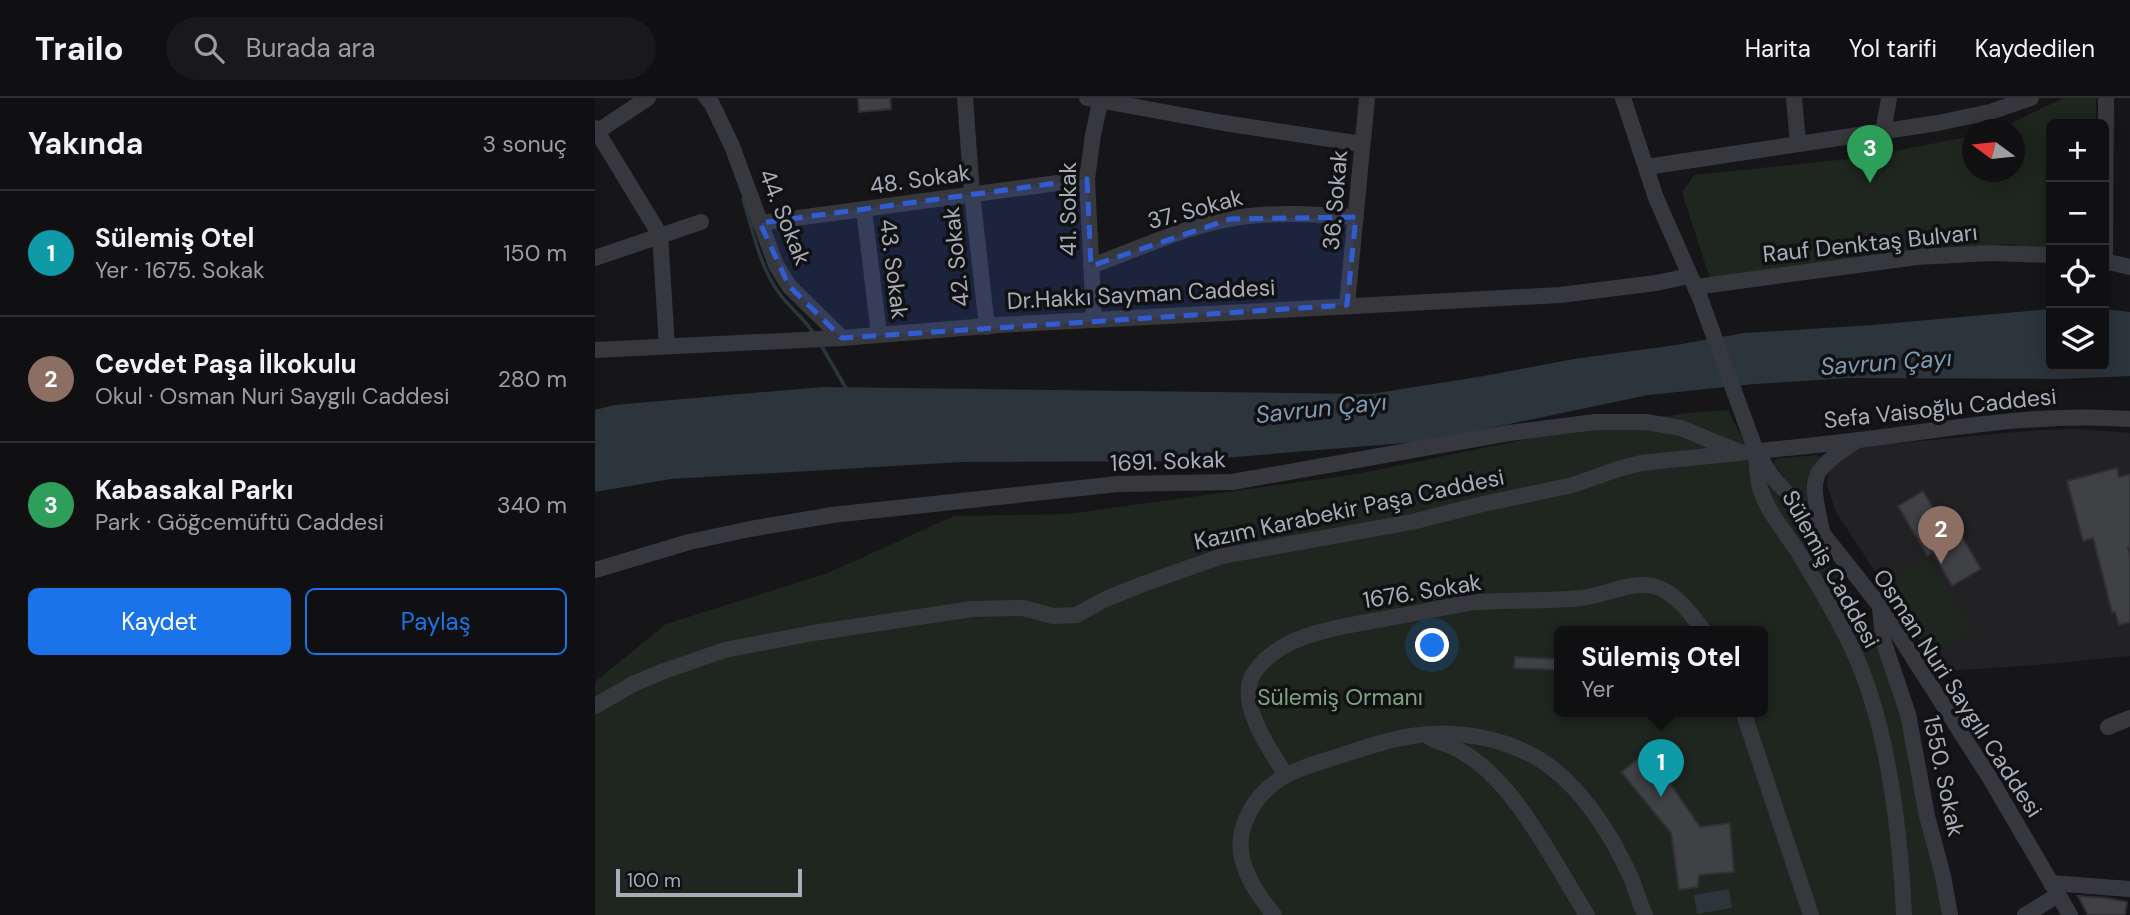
<!DOCTYPE html>
<html lang="tr">
<meta charset="utf-8">
<style>
:root{--surface:#101012;--page:#19191b;--text:#f1f3f6;--muted:#9c9d9f;--line:#303032;--accent:#1a73e8}
body{margin:0;font-family:"DM Sans",sans-serif;background:var(--page);color:var(--text)}
.controls{position:absolute;right:21px;top:21px;display:grid;overflow:hidden;border-radius:10px;box-shadow:0 4px 18px #0003}
.controls button{width:63px;height:63px;display:grid;place-items:center;padding:0;border:0;border-bottom:2px solid var(--line);background:var(--surface);color:var(--text);font:35px sans-serif}
.compass{position:absolute;left:1367px;top:21px;width:63px;height:63px;border-radius:50%;background:var(--surface);box-shadow:0 4px 18px #0003;rotate:285deg}
.scale{position:absolute;left:21px;bottom:18px;width:186px;box-sizing:border-box;padding-left:7px;border:4px solid #a8adb8;border-top:0;font-size:19px;line-height:24px;white-space:nowrap;color:#a8adb8;-webkit-text-stroke:5px #111113;paint-order:stroke}
.you{position:absolute;left:838px;top:548px;width:24px;height:24px;margin:-18px;border:5px solid #fff;border-radius:50%;background:#1a73e8;box-shadow:0 0 0 10px #1a73e833}
.badge{display:grid;place-items:center;width:46px;height:46px;border-radius:50%;background:var(--accent);color:#fff;font-size:23px;font-weight:700}
.pin{position:absolute;translate:-50% -58px;filter:drop-shadow(0 2px 4px #0008)}
.pin::after{content:'';position:absolute;top:37px;width:24px;height:21px;background:inherit;clip-path:polygon(0 0,100% 0,50% 100%)}
.popup{position:absolute;left:959px;top:528px;width:214px;height:91px;box-sizing:border-box;display:grid;place-content:center;border-radius:10px;background:var(--surface);filter:drop-shadow(0 2px 5px #0005);font-size:23px;white-space:nowrap;color:var(--muted)}
.popup b{font-size:26px;color:var(--text)}
.popup::after{content:'';position:absolute;left:50%;top:100%;margin-left:-14px;border:14px solid transparent;border-top-color:var(--surface)}
.list{margin:0;padding:0;list-style:none}
h2{display:flex;justify-content:space-between;align-items:center;height:91px;margin:0;padding:0 28px;font-size:30px}
h2 small{font-size:23px;font-weight:400;color:var(--muted)}
.list li{display:grid;grid-template-columns:46px 1fr auto;gap:21px;align-items:center;box-sizing:border-box;height:126px;padding:0 28px;border-top:2px solid var(--line)}
.list b{display:block;font-size:26px;white-space:nowrap}
.list p{margin:0;font-size:23px;white-space:nowrap;color:var(--muted)}
.list em{font-size:23px;font-style:normal;color:var(--muted)}
.actions{display:flex;gap:14px;padding:21px 28px}
.actions a{flex:1;padding:16px 0;border:2px solid var(--accent);border-radius:10px;text-align:center;font-size:24px;color:var(--accent)}
.actions .main{background:var(--accent);color:#fff}
.icon{flex:none;width:38px;height:38px;fill:none;stroke:currentColor;stroke-width:2;stroke-linecap:round;stroke-linejoin:round}
.map{position:relative;flex:none;width:1535px;height:817px;overflow:hidden}
header{display:flex;align-items:center;gap:42px;box-sizing:border-box;height:98px;padding:0 35px;background:var(--surface);border-bottom:2px solid var(--line)}
header strong{font-size:33px}
nav{display:flex;gap:38px;margin-inline-start:auto;font-size:24px}
.search{width:490px;height:63px;background:var(--page);display:flex;align-items:center;gap:18px;box-sizing:border-box;padding:0 24px;border-radius:38px;color:var(--muted);font-size:26px}
main{display:flex}
aside{flex:1;background:var(--surface)}
.map>svg:first-child{display:block}
.built{fill:#222225}
.green{fill:#1e261f;fill-rule:evenodd}
.water{fill:#2c353c}
.lines{fill:none;stroke-linecap:round;stroke-linejoin:round}
.stream{stroke:#2c353c;stroke-width:3.5}
.building{fill:#404145;stroke:#303034;stroke-width:2}
.minor{stroke:#37383d;stroke-width:16}
.marked{fill:#325cd3;fill-opacity:0.2;stroke:#325cd3;stroke-width:5;stroke-dasharray:14 9;stroke-linejoin:round}
.labels{text-anchor:middle;dominant-baseline:central;stroke-width:7;stroke-linejoin:round;paint-order:stroke}
.street-label{font-size:23px;fill:#a8adb8;stroke:#111113}
.park-label{font-size:23px;fill:#7fa381;stroke:#111113}
.water-label{font-size:24px;font-style:italic;fill:#7f9bb3;stroke:#111113}
</style>
<header>
<strong>Trailo</strong>
<div class="search"><svg class="icon" aria-label="search" viewBox="0 0 24 24"><circle cx="10" cy="10" r="6"/><path d="M15 15l6 6"/></svg>Burada ara</div>
<nav><a>Harita</a><a>Yol tarifi</a><a>Kaydedilen</a></nav>
</header>
<main>
<aside>
<h2>Yakında<small>3 sonuç</small></h2>
<ul class="list">
<li><span class="badge" style="background:#0f9aa8">1</span><div><b>Sülemiş Otel</b><p>Yer · 1675. Sokak</p></div><em>150 m</em></li>
<li><span class="badge" style="background:#8d6e63">2</span><div><b>Cevdet Paşa İlkokulu</b><p>Okul · Osman Nuri Saygılı Caddesi</p></div><em>280 m</em></li>
<li><span class="badge" style="background:#2e9e5b">3</span><div><b>Kabasakal Parkı</b><p>Park · Göğcemüftü Caddesi</p></div><em>340 m</em></li>
</ul>
<div class="actions"><a class="main">Kaydet</a><a>Paylaş</a></div>
</aside>
<div class="map">
<svg width="1535" height="817" viewBox="0 0 1535 817">
<rect width="100%" height="100%" fill="#161618"/>
<!-- built -->
<polygon class="built" points="1486,331 1535,335 1535,558 1442,567 1349,573 1335,558 1241,414 1232,387 1234,371 1261,351 1270,348 1444,332"/>
<!-- green -->
<g class="green">
<polygon points="1469,0 1501,0 1501,26 1456,26 1456,152 1411,146 1269,158 1115,181 1087,94 1099,77 1263,60 1377,38 1378,74 1420,74 1420,32 1403,31"/>
<path d="M1133,312L1142,330L1190,410L1256,494L1278,532L1308,619L1349,817H0V584L71,526L233,475L359,418L473,416L762,376L957,336L1092,315ZM964,533H1168V613H964Z"/>
<path d="M1222,357L1226,359C1223,366 1219,367 1215,373C1207,386 1215,400 1218,414L1179,367L1180,361Z"/>
<polygon points="1333,459 1377,532 1335,558 1287,484"/>
</g>
<!-- water -->
<g class="water">
<polygon points="1456,211 1456,268 1509,268 1509,211 1535,214 1535,278 1466,281 1254,280 1160,286 1053,297 833,343 591,363 366,364 76,381 0,394 0,312 19,307 228,289 776,296 889,278 979,261 1081,247 1149,235 1277,227"/>
<polygon points="1134,791 1137,810 1102,816 1099,797"/>
</g>
<g class="lines">
<!-- stream -->
<g class="stream">
<polyline points="104,0 109,7"/>
<path d="M148,101C158,132 164,167 184,195C195,210 210,221 220,237"/>
<polyline points="226,247 252,292"/>
</g>
</g>
<!-- building -->
<g class="building">
<polygon points="263,0 295,0 296,11 264,14"/>
<polygon points="1522,370 1524,379 1535,376 1535,449 1533,449 1535,458 1535,524 1524,527 1520,514 1517,514 1498,440 1488,443 1472,383"/>
<polygon points="1328,393 1353,435 1362,430 1386,471 1357,488 1338,455 1332,458 1303,408"/>
<polygon points="920,559 964,561 964,572 919,570"/>
<polygon points="1053,653 1105,729 1135,725 1139,774 1104,777 1103,789 1084,792 1076,735 1026,674"/>
<polygon points="1483,798 1512,800 1532,804 1530,817 1493,817"/>
</g>
<g class="lines">
<!-- minor -->
<g class="minor">
<polyline points="114,0 137,48 181,167 194,188 247,240"/>
<polyline points="370,0 377,96 392,229"/>
<polyline points="492,0 629,25 767,46"/>
<polyline points="1028,0 1061,100 1105,200 1161,353 1176,377 1228,436 1285,508 1393,677 1475,817"/>
<polyline points="1199,0 1203,45"/>
<polyline points="0,30 65,137 72,248"/>
<polyline points="1288,34 1294,0"/>
<polyline points="0,35 53,0"/>
<polyline points="1051,69 1343,25 1395,14 1436,0"/>
<polyline points="269,111 284,237"/>
<polyline points="165,125 492,81"/>
<polyline points="0,160 106,124"/>
<polyline points="1509,163 1535,169"/>
<polyline points="1510,163 1511,0"/>
<path d="M496,168C546,150 601,123 654,118C690,114 726,117 761,119"/>
<polyline points="1100,189 1322,159 1396,155 1456,157"/>
<polyline points="752,207 772,0"/>
<polyline points="499,222 492,81 498,37 506,0"/>
<polyline points="0,252 247,240 404,227 965,197 1061,185 1094,178"/>
<path d="M1161,356C1162,368 1162,381 1166,393C1174,415 1189,433 1202,452C1221,484 1241,516 1257,550C1294,628 1305,732 1309,817"/>
<path d="M1227,434C1216,377 1211,377 1261,343"/>
<polyline points="0,472 94,444 155,431 237,417 523,386 637,384 914,335 1000,324 1051,324 1086,330 1144,354"/>
<polyline points="1285,510 1288,542 1313,616 1332,718 1348,778 1355,817"/>
<path d="M0,608L38,586L69,573L130,552L218,535L377,511L428,510L458,518L481,517L511,501L548,486L627,458L817,424L888,406L978,387L1023,371L1046,365C1119,357 1192,351 1264,342C1355,331 1443,314 1535,321"/>
<polyline points="1148,613 1216,817"/>
<polyline points="1513,629 1535,620"/>
<path d="M835,640C846,645 859,648 869,655C921,685 960,767 992,817"/>
<path d="M691,677C676,654 640,603 659,575C686,533 755,528 799,519C824,515 848,509 873,505C910,501 948,504 985,500C1010,498 1032,483 1058,488C1080,493 1096,516 1109,533"/>
<polyline points="1456,785 1535,791"/>
<path d="M679,817C667,802 655,786 649,767C637,733 659,695 690,678C706,669 726,664 744,658C766,651 788,643 811,639C858,630 913,639 953,667C990,694 1019,741 1037,782C1041,794 1045,806 1050,817"/>
<polyline points="1430,817 1463,797"/>
</g>
</g>
<!-- marked area -->
<path class="marked" d="M492,81L496,168L635,121L761,119L752,207L247,240L194,188L165,125Z"/>
<g class="labels">
<!-- street labels -->
<g class="street-label">
<text transform="translate(325 81) rotate(-8)">48. Sokak</text>
<text transform="translate(740 102) rotate(-85)">36. Sokak</text>
<text transform="translate(473 111) rotate(-90)">41. Sokak</text>
<text transform="translate(600 111) rotate(-15)">37. Sokak</text>
<text transform="translate(190 119) rotate(68)">44. Sokak</text>
<text transform="translate(1275 145) rotate(-6)">Rauf Denktaş Bulvarı</text>
<text transform="translate(361 159) rotate(-96)">42. Sokak</text>
<text transform="translate(299 171) rotate(83)">43. Sokak</text>
<text transform="translate(546 196) rotate(-3)">Dr.Hakkı Sayman Caddesi</text>
<text transform="translate(1345 310) rotate(-6)">Sefa Vaisoğlu Caddesi</text>
<text transform="translate(573 363) rotate(-2)">1691. Sokak</text>
<text transform="translate(754 411) rotate(-12)">Kazım Karabekir Paşa Caddesi</text>
<text transform="translate(1236 471) rotate(61)">Sülemiş Caddesi</text>
<text transform="translate(827 493) rotate(-9)">1676. Sokak</text>
<text transform="translate(1363 595) rotate(57)">Osman Nuri Saygılı Caddesi</text>
<text transform="translate(1349 678) rotate(78)">1550. Sokak</text>
</g>
<!-- park labels -->
<g class="park-label">
<text x="745" y="599">Sülemiş Ormanı</text>
</g>
<!-- water labels -->
<g class="water-label">
<text transform="translate(1291 264) rotate(-4)">Savrun Çayı</text>
<text transform="translate(726 310) rotate(-6)">Savrun Çayı</text>
</g>
</g>
</svg>
<div class="controls">
<button>+</button>
<button>−</button>
<button><svg class="icon" aria-label="locate" viewBox="0 0 24 24"><circle cx="12" cy="12" r="6"/><path d="M12 2v4M12 18v4M2 12h4M18 12h4"/></svg></button>
<button><svg class="icon" aria-label="layers" viewBox="0 0 24 24"><path d="M12 4l9 5-9 5-9-5zM3 14l9 5 9-5"/></svg></button>
</div>
<svg class="compass" viewBox="-18 -18 36 36"><path d="M0-13l5 13h-10z" fill="#e53935"/><path d="M0 13l5-13h-10z" fill="#9c9d9f"/></svg>
<div class="scale">100 m</div>
<div class="you"></div>
<div class="pin badge" style="left:1066px;top:699px;background:#0f9aa8">1</div>
<div class="popup"><b>Sülemiş Otel</b>Yer</div>
<div class="pin badge" style="left:1346px;top:466px;background:#8d6e63">2</div>
<div class="pin badge" style="left:1275px;top:85px;background:#2e9e5b">3</div>
</div>
</main>
